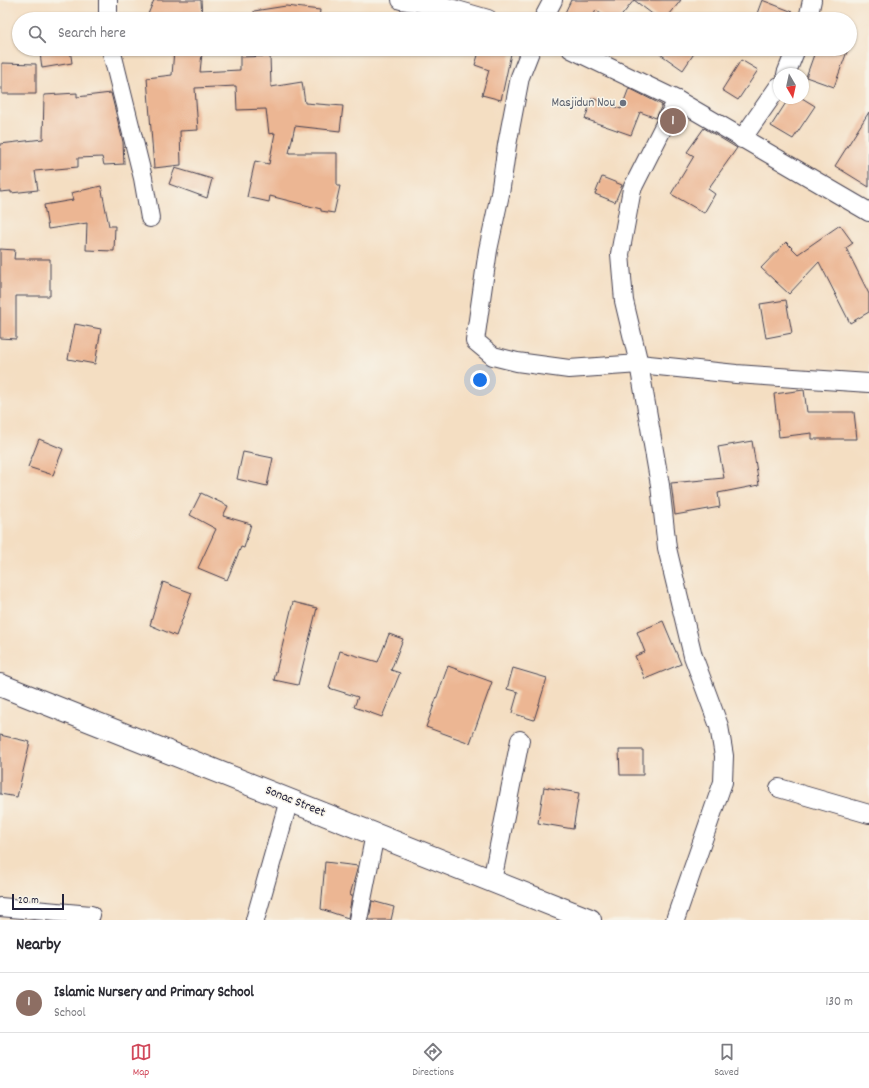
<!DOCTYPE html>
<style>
:root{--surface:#fff;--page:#f2f2f3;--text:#2b2b33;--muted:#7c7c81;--line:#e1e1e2;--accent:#d1495b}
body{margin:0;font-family:Dekko,sans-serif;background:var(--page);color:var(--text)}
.compass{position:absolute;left:773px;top:68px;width:36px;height:36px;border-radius:50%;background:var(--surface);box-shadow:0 1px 3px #0004;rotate:171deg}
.scale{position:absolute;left:12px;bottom:10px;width:52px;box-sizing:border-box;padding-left:4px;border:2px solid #22223b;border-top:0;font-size:11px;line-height:14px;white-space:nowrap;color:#22223b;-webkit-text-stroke:3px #f7f3e8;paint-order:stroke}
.you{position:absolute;left:480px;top:380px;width:14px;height:14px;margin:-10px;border:3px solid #fff;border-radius:50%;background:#1a73e8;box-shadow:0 0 0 6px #1a73e833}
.badge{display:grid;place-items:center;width:26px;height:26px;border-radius:50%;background:var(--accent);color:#fff;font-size:13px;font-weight:700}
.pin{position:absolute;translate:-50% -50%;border:2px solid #fff;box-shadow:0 1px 4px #0006}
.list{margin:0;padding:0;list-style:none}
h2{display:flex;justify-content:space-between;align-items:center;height:52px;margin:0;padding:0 16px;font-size:17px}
h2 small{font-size:13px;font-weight:400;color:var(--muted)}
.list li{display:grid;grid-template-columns:26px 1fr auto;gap:12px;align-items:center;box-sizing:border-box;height:60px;padding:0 16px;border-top:1px solid var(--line)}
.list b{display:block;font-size:15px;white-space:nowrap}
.list p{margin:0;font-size:13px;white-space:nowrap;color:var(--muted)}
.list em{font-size:13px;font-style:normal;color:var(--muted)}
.icon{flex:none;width:22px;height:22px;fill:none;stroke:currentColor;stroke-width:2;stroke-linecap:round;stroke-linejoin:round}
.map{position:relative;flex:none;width:869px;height:920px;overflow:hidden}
.search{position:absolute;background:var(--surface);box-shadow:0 1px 3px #0004;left:12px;right:12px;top:12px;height:44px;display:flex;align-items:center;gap:10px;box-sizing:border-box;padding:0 14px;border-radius:22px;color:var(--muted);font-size:15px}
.sheet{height:112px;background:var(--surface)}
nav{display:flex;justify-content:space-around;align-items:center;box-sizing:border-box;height:56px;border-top:1px solid var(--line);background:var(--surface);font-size:11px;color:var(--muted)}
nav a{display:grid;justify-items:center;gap:2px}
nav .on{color:var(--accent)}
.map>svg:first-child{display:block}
.building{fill:#ecb693}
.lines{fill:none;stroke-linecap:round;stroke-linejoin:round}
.minor-casing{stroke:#423e4f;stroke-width:20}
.highway-casing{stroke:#423e4f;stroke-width:24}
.minor{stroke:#fff;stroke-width:18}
.highway{stroke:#fff;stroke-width:22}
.worship-dot{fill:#6b7280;stroke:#f7f3e8;stroke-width:1.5}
.labels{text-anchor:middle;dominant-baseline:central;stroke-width:3;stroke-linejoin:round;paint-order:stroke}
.worship-label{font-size:13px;fill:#5b616d;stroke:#f7f3e8;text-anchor:end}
.street-label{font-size:13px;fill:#22223b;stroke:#f7f3e8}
</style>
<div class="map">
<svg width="869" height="920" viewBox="0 0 869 920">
<rect width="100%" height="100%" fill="#f7f3e8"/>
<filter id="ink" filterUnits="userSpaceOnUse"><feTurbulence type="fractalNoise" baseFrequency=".025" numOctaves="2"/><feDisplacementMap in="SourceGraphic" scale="8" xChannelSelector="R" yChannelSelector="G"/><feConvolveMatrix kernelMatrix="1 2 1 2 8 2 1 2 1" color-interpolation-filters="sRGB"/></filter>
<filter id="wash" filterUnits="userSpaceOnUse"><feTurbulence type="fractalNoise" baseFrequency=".012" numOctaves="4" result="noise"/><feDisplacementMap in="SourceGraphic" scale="16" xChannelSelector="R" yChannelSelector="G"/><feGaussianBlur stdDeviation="0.9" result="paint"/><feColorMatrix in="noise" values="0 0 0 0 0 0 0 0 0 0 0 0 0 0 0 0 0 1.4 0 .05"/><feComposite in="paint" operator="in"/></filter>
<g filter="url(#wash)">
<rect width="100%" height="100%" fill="#f4dec2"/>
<g id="blocks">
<!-- building -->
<g class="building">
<polygon points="154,0 201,0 202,19 146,19"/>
<polygon points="571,0 681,0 666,19 659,19 634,0 619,19 607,19 596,10 592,19 562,19"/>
<polygon points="762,0 798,14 798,19 755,19"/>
<polygon points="286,6 320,10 319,19 255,19 254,11"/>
<polygon points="70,49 72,63 42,68 40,53"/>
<polygon points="480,49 512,49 501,100 482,95 489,70 475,65"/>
<polygon points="653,49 697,49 683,70"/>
<polygon points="816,49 848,49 834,87 806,77"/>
<polygon points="174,50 202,53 200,72 240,70 240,57 270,56 271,87 302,82 305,103 343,106 340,131 295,126 289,153 337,153 337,186 340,186 334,213 321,211 321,209 270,196 269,202 247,197 255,161 269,164 275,133 269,134 266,109 237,110 236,86 195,88 198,130 180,131 181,165 154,168 147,78 172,75"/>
<polygon points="741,60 758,70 738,100 722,90"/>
<polygon points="2,63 36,64 36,94 2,94"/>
<polygon points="629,88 662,105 656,118 640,112 631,135 585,119 592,98 621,109"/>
<polygon points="77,93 77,97 111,93 123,142 124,164 104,165 102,157 78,158 78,167 35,171 38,190 11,193 11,191 0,192 0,144 43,139 44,95"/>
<polygon points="789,98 802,98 815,106 793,139 771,126"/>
<polygon points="869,112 869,187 835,166"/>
<polygon points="704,128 737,148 708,189 715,194 704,213 671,194 694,156 687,152"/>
<polygon points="175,168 212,179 207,198 169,184"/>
<polygon points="602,177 622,185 615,202 595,194"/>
<polygon points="101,186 109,226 115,226 114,251 86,250 87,223 48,229 44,205 73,200 71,193"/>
<polygon points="840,225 853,243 846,248 869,294 869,312 850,323 819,262 789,294 761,268 786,242 798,254"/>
<polygon points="0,249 15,250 14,259 50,259 50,296 16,296 16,339 0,338"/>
<polygon points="786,300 792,333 766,338 760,304"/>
<polygon points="75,324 101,329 95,364 68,359"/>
<polygon points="804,390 807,412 854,412 857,439 812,439 812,433 779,437 774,394"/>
<polygon points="39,439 63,449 53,475 28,467"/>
<polygon points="752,441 759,485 718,493 720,507 675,515 671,483 724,478 718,447"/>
<polygon points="243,452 273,458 267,486 237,479"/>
<polygon points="201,493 228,506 223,516 251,524 244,548 241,547 227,580 198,568 216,529 190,515"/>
<polygon points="163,582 192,593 176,636 150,625"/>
<polygon points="293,602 317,608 298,685 274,680"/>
<polygon points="663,621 681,664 645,679 635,656 645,652 637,632"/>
<polygon points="389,634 403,639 391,670 400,673 382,717 354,707 358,697 329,688 340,651 378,662"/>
<polygon points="448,666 492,682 470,743 426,727"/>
<polygon points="513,668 547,678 534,720 512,713 518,692 507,689"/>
<polygon points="0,735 30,742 17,797 0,794"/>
<polygon points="619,750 643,750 643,775 620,775"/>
<polygon points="544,787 579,793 573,829 538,823"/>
<polygon points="325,862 358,866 350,895 352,896 348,918 321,909"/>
<polygon points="372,901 394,907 391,920 369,920"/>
</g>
</g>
</g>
<g filter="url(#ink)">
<use href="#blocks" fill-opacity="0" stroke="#423e4f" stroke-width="1"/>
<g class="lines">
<!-- minor casing -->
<g class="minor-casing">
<g id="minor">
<polyline points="401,0 443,6 488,19"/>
<polyline points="108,19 108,0"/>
<polyline points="543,19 553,0"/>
<polyline points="808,19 812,0"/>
<polyline points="111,49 143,178 150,218"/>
<polyline points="531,49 520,77 507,145 500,194 488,250 475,341 493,356 517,362 569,369 639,364 736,374 869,383"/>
<polyline points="571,49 677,100 869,212"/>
<polyline points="786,74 796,49"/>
<polyline points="742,139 779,86"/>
<polyline points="779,788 869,814"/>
<polyline points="492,881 520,740"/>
<polyline points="0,907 91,915"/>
<polyline points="255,920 289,800"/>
<polyline points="358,920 375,834"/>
<polyline points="675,920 723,782 724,756 719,726 693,656 667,548 660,485 639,364 624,301 620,254 632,189 677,100"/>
</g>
</g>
<!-- highway casing -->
<g class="highway-casing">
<polyline id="highway" points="0,685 590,920"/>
</g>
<!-- minor -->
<use href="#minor" class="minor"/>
<!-- highway -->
<use href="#highway" class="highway"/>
</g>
</g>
<!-- markers -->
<circle class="worship-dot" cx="623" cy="103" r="4"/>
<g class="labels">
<!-- worship labels -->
<g class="worship-label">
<text x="615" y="103">Masjidun Nou</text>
</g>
<!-- street labels -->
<g class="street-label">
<text transform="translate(295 802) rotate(22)">Sonac Street</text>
</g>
</g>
</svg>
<svg class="compass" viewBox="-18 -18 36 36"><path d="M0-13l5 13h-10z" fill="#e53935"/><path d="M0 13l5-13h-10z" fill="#7c7c81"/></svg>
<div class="scale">20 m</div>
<div class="you"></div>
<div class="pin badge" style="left:673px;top:121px;background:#8d6e63">1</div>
<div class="search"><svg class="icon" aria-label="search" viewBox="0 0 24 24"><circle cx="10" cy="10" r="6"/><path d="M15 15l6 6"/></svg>Search here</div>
</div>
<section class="sheet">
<h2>Nearby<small></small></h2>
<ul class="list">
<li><span class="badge" style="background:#8d6e63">1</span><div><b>Islamic Nursery and Primary School</b><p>School</p></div><em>130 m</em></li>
</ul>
</section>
<nav>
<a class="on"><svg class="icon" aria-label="map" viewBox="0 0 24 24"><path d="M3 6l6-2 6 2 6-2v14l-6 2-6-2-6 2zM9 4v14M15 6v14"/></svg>Map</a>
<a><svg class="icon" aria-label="directions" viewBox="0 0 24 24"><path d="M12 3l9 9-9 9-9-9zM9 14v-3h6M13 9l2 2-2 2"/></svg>Directions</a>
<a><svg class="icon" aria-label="saved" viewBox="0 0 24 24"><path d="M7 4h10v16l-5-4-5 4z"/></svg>Saved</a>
</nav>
